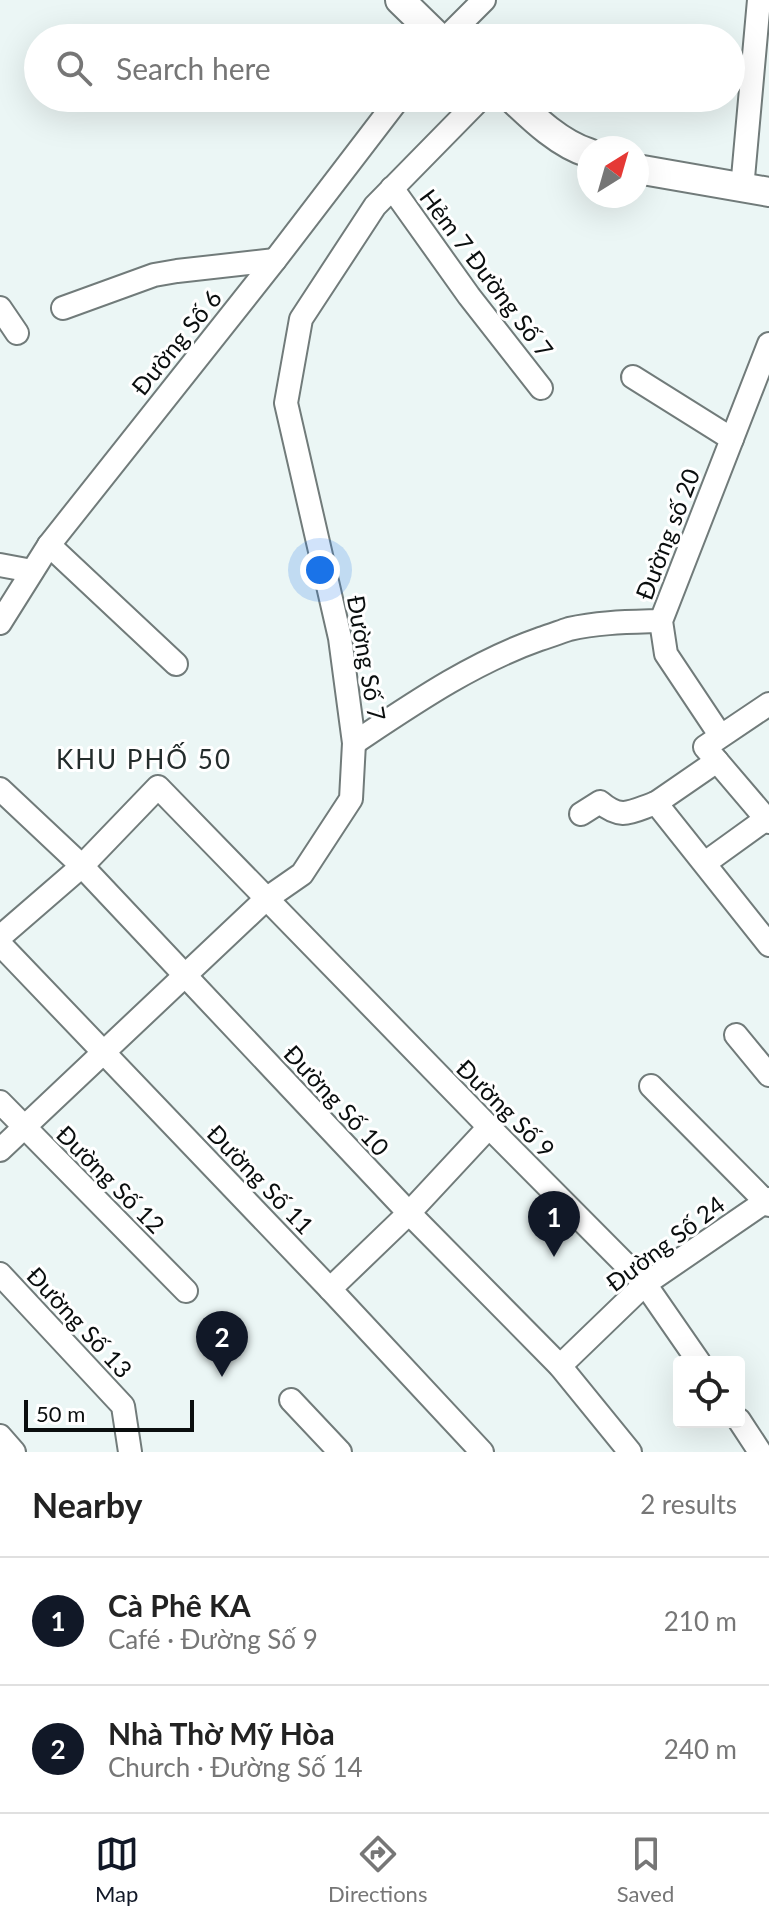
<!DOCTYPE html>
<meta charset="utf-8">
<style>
:root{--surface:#fff;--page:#f6f6f6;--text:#222;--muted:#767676;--line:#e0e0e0;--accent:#111827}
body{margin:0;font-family:Lato,sans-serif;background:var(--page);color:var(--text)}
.controls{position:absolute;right:24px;bottom:24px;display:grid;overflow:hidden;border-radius:8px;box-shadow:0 8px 32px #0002}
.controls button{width:72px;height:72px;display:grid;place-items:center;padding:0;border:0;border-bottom:2px solid var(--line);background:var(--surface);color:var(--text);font:40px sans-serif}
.compass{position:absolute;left:577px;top:136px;width:72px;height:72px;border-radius:50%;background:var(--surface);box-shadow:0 8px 32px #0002;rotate:37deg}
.scale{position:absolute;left:24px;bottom:20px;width:170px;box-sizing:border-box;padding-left:8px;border:4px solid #0a0e0e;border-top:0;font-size:22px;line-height:28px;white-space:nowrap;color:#0a0e0e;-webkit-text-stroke:6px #fff;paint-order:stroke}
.you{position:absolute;left:320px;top:570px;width:28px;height:28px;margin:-20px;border:6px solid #fff;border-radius:50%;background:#1a73e8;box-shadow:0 0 0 12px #1a73e833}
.badge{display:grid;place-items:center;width:52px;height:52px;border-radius:50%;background:var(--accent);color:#fff;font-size:26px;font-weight:700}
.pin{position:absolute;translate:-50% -66px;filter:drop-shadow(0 2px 4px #0008)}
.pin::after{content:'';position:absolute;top:42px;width:28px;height:24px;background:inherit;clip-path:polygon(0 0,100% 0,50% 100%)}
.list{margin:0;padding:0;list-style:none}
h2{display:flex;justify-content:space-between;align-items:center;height:104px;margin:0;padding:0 32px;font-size:34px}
h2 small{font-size:26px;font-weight:400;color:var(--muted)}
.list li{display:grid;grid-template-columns:52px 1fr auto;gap:24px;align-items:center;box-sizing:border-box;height:128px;padding:0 32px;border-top:2px solid var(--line)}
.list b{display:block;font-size:30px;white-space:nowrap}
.list p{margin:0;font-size:26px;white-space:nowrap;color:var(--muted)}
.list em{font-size:26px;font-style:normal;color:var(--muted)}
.icon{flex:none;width:44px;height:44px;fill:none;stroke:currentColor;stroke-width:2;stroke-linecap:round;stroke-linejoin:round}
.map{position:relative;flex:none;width:769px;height:1452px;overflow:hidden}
.search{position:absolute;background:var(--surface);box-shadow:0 8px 32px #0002;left:24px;right:24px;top:24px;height:88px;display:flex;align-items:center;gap:20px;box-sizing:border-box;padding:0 28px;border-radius:44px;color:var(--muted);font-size:30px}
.sheet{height:360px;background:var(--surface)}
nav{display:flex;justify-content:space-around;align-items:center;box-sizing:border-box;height:112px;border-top:2px solid var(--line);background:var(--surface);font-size:22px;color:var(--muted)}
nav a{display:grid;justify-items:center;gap:4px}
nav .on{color:var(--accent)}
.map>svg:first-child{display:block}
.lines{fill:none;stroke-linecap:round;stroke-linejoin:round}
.minor-casing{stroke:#717b7a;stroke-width:26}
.major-casing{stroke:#717b7a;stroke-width:32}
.minor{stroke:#fff;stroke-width:22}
.major{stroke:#fff;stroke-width:28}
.labels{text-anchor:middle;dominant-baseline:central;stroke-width:6;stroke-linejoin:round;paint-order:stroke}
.street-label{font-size:24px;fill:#0a0e0e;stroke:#fff}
.neighbourhood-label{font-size:26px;letter-spacing:2px;fill:#232c2b;stroke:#fff}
</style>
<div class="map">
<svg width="769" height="1452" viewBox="0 0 769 1452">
<rect width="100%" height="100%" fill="#ebf6f5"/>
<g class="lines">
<!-- minor casing -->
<g class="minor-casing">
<g id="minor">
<polyline points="446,38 484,0"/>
<polyline points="392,188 469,296 541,388"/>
<polyline points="742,189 759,0"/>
<polyline points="0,308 17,333"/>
<polyline points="63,308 154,275 177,271 275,260"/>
<polyline points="633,377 732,439"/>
<polyline points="49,545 176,664"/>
<polyline points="0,565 32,571"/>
<polyline points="0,623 49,545 275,260 399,98"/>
<polyline points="769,704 705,747 769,822"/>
<polyline points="720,735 666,654 661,621 769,344"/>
<path d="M354,743C414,703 472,663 540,639C550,636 560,632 569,629C599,622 630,622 661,621"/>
<polyline points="717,761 656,803 769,945"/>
<polyline points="0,789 82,866 409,1213 560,1366 630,1452"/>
<path d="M581,814L600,802C622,821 632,811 656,803"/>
<polyline points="705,863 766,819"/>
<polyline points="0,937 82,866 158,787 489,1127 645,1284 699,1362"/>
<polyline points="0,944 330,1289 482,1452"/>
<polyline points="736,1035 769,1075"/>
<polyline points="651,1086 769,1205"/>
<polyline points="0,1102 186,1291"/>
<polyline points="0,1150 266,899 302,874 351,799 354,743 340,638 286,403 301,319 375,206 481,98"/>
<polyline points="0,1274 123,1406 130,1452"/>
<polyline points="330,1289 409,1213 489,1127"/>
<polyline points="560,1366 645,1284 769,1199"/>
<polyline points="291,1400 340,1452"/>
<polyline points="739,1420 760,1452"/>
<polyline points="0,1436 14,1452"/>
</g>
</g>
<!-- major casing -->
<g class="major-casing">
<g id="major">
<polyline points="400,0 439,38"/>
<path d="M512,98C534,119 560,144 589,153"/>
<polyline points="637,169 769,192"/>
</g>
</g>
<!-- minor -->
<use href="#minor" class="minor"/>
<!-- major -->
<use href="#major" class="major"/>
</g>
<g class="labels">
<!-- street labels -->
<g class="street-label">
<text transform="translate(487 273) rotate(53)">Hẻm 7 Đường Số 7</text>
<text transform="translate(176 342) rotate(-51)">Đường Số 6</text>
<text transform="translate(667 534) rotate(-69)">Đường số 20</text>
<text transform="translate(367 658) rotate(80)">Đường Số 7</text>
<text transform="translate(337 1100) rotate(47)">Đường Số 10</text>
<text transform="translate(506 1108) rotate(45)">Đường Số 9</text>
<text transform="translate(111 1179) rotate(45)">Đường Số 12</text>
<text transform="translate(261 1179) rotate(46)">Đường Số 11</text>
<text transform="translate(665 1243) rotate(-37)">Đường Số 24</text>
<text transform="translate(80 1322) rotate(47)">Đường Số 13</text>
</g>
<!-- neighbourhood labels -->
<g class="neighbourhood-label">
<text x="144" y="759">KHU PHỐ 50</text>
</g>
</g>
</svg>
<div class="controls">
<button><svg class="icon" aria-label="locate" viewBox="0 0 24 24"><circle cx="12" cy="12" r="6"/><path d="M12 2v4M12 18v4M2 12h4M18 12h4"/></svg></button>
</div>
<svg class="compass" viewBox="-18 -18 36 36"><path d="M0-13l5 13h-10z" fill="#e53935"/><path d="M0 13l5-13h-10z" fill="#767676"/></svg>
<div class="scale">50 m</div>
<div class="you"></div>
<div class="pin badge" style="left:554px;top:1257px">1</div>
<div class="pin badge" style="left:222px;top:1377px">2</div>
<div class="search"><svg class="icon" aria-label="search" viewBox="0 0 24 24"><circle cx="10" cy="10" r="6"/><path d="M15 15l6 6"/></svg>Search here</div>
</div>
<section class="sheet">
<h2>Nearby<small>2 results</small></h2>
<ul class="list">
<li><span class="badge">1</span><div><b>Cà Phê KA</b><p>Café · Đường Số 9</p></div><em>210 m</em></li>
<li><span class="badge">2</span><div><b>Nhà Thờ Mỹ Hòa</b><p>Church · Đường Số 14</p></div><em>240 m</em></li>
</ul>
</section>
<nav>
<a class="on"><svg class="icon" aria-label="map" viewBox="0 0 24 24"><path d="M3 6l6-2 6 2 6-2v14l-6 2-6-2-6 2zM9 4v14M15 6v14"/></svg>Map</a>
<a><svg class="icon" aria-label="directions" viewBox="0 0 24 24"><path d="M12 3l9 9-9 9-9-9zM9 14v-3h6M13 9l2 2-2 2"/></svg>Directions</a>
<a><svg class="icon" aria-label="saved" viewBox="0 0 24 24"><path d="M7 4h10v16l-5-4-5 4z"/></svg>Saved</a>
</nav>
